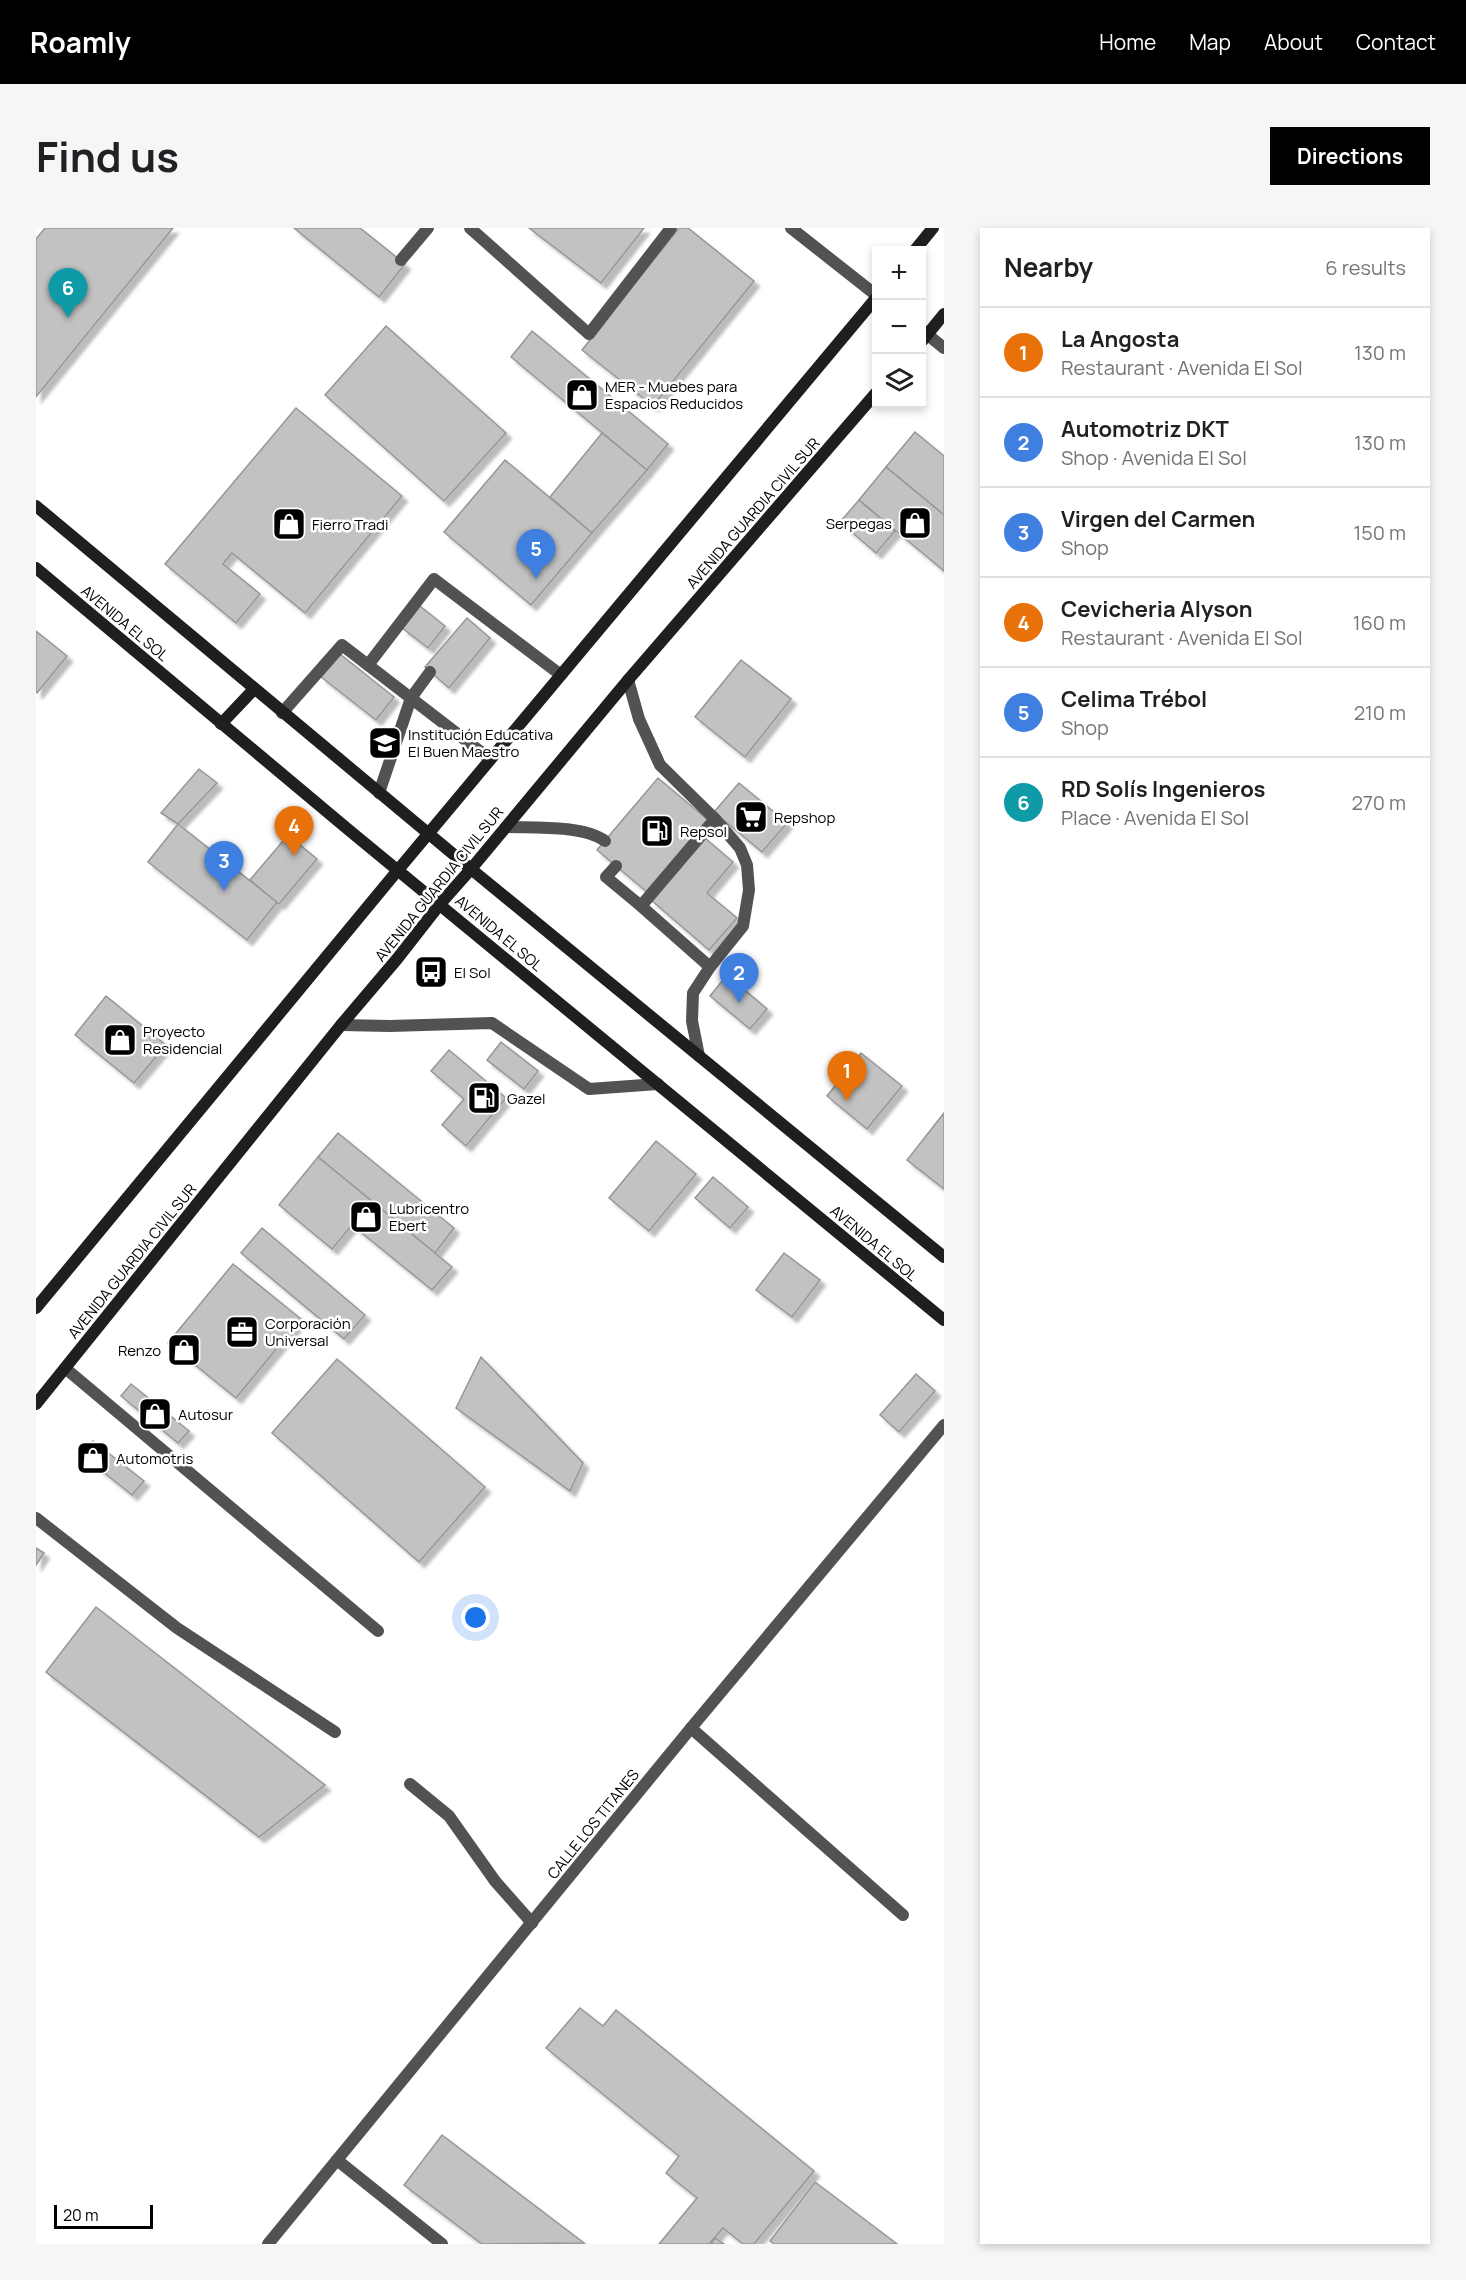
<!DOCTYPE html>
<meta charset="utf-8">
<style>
:root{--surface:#fff;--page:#f6f6f6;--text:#202124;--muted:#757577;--line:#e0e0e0;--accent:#000}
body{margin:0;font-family:Manrope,sans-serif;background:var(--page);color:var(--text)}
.controls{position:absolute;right:18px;top:18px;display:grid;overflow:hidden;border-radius:0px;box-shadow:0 3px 9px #0003}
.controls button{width:54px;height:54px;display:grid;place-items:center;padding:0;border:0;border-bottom:2px solid var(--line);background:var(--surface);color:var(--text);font:30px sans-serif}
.scale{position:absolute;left:18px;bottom:15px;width:99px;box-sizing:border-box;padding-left:6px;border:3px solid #000;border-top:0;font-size:16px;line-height:21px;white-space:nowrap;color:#000;-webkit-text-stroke:4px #fff;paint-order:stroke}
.you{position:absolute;left:440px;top:1390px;width:21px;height:21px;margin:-15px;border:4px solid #fff;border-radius:50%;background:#1a73e8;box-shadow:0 0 0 9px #1a73e833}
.badge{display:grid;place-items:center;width:39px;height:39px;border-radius:50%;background:var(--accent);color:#fff;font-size:20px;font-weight:700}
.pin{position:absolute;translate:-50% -50px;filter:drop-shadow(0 2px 3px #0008)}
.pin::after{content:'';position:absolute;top:32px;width:21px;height:18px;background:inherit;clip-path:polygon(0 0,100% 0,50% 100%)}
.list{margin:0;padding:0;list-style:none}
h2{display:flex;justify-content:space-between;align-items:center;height:78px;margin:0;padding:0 24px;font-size:26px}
h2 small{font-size:20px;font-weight:400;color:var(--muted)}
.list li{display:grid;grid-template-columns:39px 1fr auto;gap:18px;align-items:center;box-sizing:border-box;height:90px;padding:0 24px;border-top:2px solid var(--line)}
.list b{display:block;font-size:22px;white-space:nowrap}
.list p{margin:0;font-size:20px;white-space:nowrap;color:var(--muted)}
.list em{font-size:20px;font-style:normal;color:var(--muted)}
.icon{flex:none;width:33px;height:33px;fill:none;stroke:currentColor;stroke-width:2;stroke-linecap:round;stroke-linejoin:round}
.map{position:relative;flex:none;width:908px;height:2016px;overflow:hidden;border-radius:0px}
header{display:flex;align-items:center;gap:36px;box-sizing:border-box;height:84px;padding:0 30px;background:var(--accent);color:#fff}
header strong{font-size:28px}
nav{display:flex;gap:33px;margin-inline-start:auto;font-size:21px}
.intro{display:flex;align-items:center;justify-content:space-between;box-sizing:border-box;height:144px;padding:0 36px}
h1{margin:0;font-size:42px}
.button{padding:15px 27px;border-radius:0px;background:var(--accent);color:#fff;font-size:21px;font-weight:700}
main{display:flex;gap:36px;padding:0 36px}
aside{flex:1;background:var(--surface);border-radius:0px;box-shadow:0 3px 9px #0003}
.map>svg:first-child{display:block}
.building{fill:#c2c2c2;stroke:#969696;stroke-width:1.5;filter:url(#shadow)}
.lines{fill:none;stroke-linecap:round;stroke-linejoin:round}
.lane{stroke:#525252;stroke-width:12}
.street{stroke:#525252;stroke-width:12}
.secondary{stroke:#1f1f1f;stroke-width:12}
.labels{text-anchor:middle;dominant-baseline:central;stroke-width:5;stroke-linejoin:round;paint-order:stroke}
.poi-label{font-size:15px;fill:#000;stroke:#fff;text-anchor:start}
.street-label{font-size:15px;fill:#000;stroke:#fff}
</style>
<header>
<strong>Roamly</strong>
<nav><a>Home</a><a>Map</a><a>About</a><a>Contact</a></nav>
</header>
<div class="intro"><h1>Find us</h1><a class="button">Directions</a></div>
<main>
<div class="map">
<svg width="908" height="2016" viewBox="0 0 908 2016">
<defs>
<filter id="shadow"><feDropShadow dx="5.5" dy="5.5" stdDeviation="1.5" flood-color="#0004"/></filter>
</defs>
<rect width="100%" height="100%" fill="#fff"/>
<!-- building -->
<g class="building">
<polygon points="9,0 137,0 0,169 0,11"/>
<polygon points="258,0 324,0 369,36 343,69"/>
<polygon points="493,0 608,0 565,55"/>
<polygon points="643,0 652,0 718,53 617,178 546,122"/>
<polygon points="350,98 470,205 408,273 289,167"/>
<polygon points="496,103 632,216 611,242 475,129"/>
<polygon points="260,180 366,268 269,385 196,325 187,336 224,366 200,395 129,336"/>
<polygon points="879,204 908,228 908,287 850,239"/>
<polygon points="566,205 611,242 556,305 514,269"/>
<polygon points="469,232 556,305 495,377 408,304"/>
<polygon points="850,239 908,287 908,343 823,272"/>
<polygon points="823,272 859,303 840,325 804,294"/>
<polygon points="384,378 409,398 392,420 366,400"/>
<polygon points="431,390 454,410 413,460 389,439"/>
<polygon points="0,403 31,428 1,465 0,464"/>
<polygon points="304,426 358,469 340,492 285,449"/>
<polygon points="705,432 755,471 709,529 659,489"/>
<polygon points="163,541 181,555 142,596 125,585"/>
<polygon points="622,550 672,592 611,664 561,622"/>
<polygon points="703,555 751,595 726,624 678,584"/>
<polygon points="142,596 241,674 211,712 112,634"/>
<polygon points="252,607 281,631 243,676 214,652"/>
<polygon points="669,610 697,634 671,665 701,690 673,722 615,672"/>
<polygon points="691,747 731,781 714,801 674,768"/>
<polygon points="70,768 130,817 98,855 39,807"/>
<polygon points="465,814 502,843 488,861 451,832"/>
<polygon points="413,822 470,870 430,918 406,897 428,871 395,843"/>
<polygon points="825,825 866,858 831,901 791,868"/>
<polygon points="908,885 908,961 871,932"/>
<polygon points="302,905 418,1000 399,1025 282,929"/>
<polygon points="620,913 660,946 613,1003 573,970"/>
<polygon points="282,929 416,1039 396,1062 316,997 296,1021 243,977"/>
<polygon points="677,949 712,979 694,1000 659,970"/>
<polygon points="226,1000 329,1087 308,1111 205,1025"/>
<polygon points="748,1025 784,1052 756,1089 720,1062"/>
<polygon points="197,1036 265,1091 200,1170 132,1115"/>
<polygon points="445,1129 547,1235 534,1263 420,1180"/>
<polygon points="301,1131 449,1259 383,1334 236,1205"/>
<polygon points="880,1146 899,1163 863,1204 844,1187"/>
<polygon points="95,1156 153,1203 142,1215 85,1168"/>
<polygon points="57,1213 108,1253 96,1267 46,1227"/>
<polygon points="0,1320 8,1325 0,1337"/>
<polygon points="60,1379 289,1557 223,1609 10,1444"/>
<polygon points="544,1780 567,1798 580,1782 778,1943 718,2016 707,2016 687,2000 673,2016 623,2016 661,1970 630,1945 643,1928 510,1820"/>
<polygon points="406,1907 548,2015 446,2016 368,1957"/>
<polygon points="779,1954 861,2016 738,2016 734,2013"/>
<polygon points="679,2010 688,2016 675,2016"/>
</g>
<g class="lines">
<!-- lane -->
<g class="lane">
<polyline points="434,0 553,106 635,0"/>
<polyline points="365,32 392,0"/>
<polyline points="332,437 398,351 525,447"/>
<polyline points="592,452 603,491 624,537 679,591 704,620 711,637 713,662 707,698 674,739 657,765 656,793 663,828"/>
<polyline points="246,485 306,417 454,531"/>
<polyline points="343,565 375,470 394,444"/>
<path d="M470,599C498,600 547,597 569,613"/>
<polyline points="580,638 570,649 605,678"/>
<polyline points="674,739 605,678 679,591"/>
<polyline points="305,797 354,798 456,795 553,861 622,856"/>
<polyline points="29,1140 342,1403"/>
<polyline points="0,1290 141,1400 299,1504"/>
<polyline points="655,1500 867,1687"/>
<polyline points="374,1556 413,1588 459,1653 496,1695"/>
<polyline points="301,1932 406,2016"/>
</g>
<!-- street -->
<g class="street">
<polyline points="755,0 840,67"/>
<polyline points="886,102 908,120"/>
<polyline points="232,2016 655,1500 908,1197"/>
</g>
<!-- secondary -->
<g class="secondary">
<polyline points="879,22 897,0"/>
<polyline points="886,113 908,86"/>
<polyline points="0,278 435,641 908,1029"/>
<polyline points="0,340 314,603 908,1092"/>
<polyline points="185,496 218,461"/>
<polyline points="0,1080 362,642 840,70"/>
<polyline points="0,1176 305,797 361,731 404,676 435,641 592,452 840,165"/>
</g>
</g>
<!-- icons -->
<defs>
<g id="shop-square" transform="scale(1.725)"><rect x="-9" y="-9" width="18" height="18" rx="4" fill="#000" stroke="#fff"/><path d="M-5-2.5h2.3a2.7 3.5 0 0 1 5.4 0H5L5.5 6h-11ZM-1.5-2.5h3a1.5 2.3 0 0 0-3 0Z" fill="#fff"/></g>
<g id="school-square" transform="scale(1.725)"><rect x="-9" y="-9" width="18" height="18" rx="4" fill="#000" stroke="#fff"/><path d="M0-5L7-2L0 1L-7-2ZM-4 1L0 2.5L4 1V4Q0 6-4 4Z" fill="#fff"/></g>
<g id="supermarket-square" transform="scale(1.725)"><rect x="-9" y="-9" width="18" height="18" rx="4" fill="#000" stroke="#fff"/><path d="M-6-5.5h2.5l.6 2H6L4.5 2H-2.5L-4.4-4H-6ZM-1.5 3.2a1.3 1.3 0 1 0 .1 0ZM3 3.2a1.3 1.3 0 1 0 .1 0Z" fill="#fff"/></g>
<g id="fuel-square" transform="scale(1.725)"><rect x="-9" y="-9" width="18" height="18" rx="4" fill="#000" stroke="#fff"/><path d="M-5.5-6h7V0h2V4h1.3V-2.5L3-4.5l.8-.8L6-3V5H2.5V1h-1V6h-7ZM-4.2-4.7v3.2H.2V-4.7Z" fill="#fff"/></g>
<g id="bus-square" transform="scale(1.725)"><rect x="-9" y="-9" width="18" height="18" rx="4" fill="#000" stroke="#fff"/><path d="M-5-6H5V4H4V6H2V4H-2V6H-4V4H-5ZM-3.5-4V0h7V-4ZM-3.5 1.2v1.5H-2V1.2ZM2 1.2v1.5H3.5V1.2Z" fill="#fff"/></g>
<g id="office-square" transform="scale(1.725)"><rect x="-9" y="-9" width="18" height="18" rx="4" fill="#000" stroke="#fff"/><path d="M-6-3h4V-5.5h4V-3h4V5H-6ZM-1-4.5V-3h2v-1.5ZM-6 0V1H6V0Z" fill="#fff"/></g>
</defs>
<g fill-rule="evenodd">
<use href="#shop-square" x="546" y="167"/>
<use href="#shop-square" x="879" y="295"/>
<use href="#shop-square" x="253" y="296"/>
<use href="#school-square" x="349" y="515"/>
<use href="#supermarket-square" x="715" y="589"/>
<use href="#fuel-square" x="621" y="603"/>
<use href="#bus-square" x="395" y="744"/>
<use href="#shop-square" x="84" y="812"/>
<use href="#fuel-square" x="448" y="870"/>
<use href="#shop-square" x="330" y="989"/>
<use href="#office-square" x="206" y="1104"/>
<use href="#shop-square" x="148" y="1122"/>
<use href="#shop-square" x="119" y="1186"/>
<use href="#shop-square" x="57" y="1230"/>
</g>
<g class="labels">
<!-- poi labels -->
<g class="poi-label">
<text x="569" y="158">MER - Muebes para<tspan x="569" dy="17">Espacios Reducidos</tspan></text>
<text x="856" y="295" text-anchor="end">Serpegas</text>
<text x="276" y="296">Fierro Tradi</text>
<text x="372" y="506">Institución Educativa<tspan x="372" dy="17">El Buen Maestro</tspan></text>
<text x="738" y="589">Repshop</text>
<text x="644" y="603">Repsol</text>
<text x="418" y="744">El Sol</text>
<text x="107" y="803">Proyecto<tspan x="107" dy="17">Residencial</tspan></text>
<text x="471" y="870">Gazel</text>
<text x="353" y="980">Lubricentro<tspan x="353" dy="17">Ebert</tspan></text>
<text x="229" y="1095">Corporación<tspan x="229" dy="17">Universal</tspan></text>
<text x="125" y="1122" text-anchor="end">Renzo</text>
<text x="142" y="1186">Autosur</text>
<text x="80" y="1230">Automotris</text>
</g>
<!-- street labels -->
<g class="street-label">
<text transform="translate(717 285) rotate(-49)">AVENIDA GUARDIA CIVIL SUR</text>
<text transform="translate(89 395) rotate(40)">AVENIDA EL SOL</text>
<text transform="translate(403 656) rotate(-51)">AVENIDA GUARDIA CIVIL SUR</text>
<text transform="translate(463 705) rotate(40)">AVENIDA EL SOL</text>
<text transform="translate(838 1015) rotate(40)">AVENIDA EL SOL</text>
<text transform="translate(96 1033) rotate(-51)">AVENIDA GUARDIA CIVIL SUR</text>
<text transform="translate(557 1596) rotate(-51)">CALLE LOS TITANES</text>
</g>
</g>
</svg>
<div class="controls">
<button>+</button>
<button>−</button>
<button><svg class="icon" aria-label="layers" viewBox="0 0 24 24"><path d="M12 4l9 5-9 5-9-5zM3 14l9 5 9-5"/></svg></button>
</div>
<div class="scale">20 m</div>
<div class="you"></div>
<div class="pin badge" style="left:811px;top:873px;background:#e8710a">1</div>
<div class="pin badge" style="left:703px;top:775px;background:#3f7fe0">2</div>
<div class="pin badge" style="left:188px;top:663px;background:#3f7fe0">3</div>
<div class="pin badge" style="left:258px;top:628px;background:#e8710a">4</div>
<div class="pin badge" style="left:500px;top:351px;background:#3f7fe0">5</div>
<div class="pin badge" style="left:32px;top:90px;background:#0f9aa8">6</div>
</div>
<aside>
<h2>Nearby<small>6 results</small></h2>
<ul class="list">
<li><span class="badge" style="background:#e8710a">1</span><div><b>La Angosta</b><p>Restaurant · Avenida El Sol</p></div><em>130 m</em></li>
<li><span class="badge" style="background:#3f7fe0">2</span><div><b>Automotriz DKT</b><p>Shop · Avenida El Sol</p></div><em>130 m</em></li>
<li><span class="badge" style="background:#3f7fe0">3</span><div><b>Virgen del Carmen</b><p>Shop</p></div><em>150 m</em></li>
<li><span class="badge" style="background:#e8710a">4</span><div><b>Cevicheria Alyson</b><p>Restaurant · Avenida El Sol</p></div><em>160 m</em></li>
<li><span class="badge" style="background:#3f7fe0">5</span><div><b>Celima Trébol</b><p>Shop</p></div><em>210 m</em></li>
<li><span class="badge" style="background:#0f9aa8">6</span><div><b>RD Solís Ingenieros</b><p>Place · Avenida El Sol</p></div><em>270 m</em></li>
</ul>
</aside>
</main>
